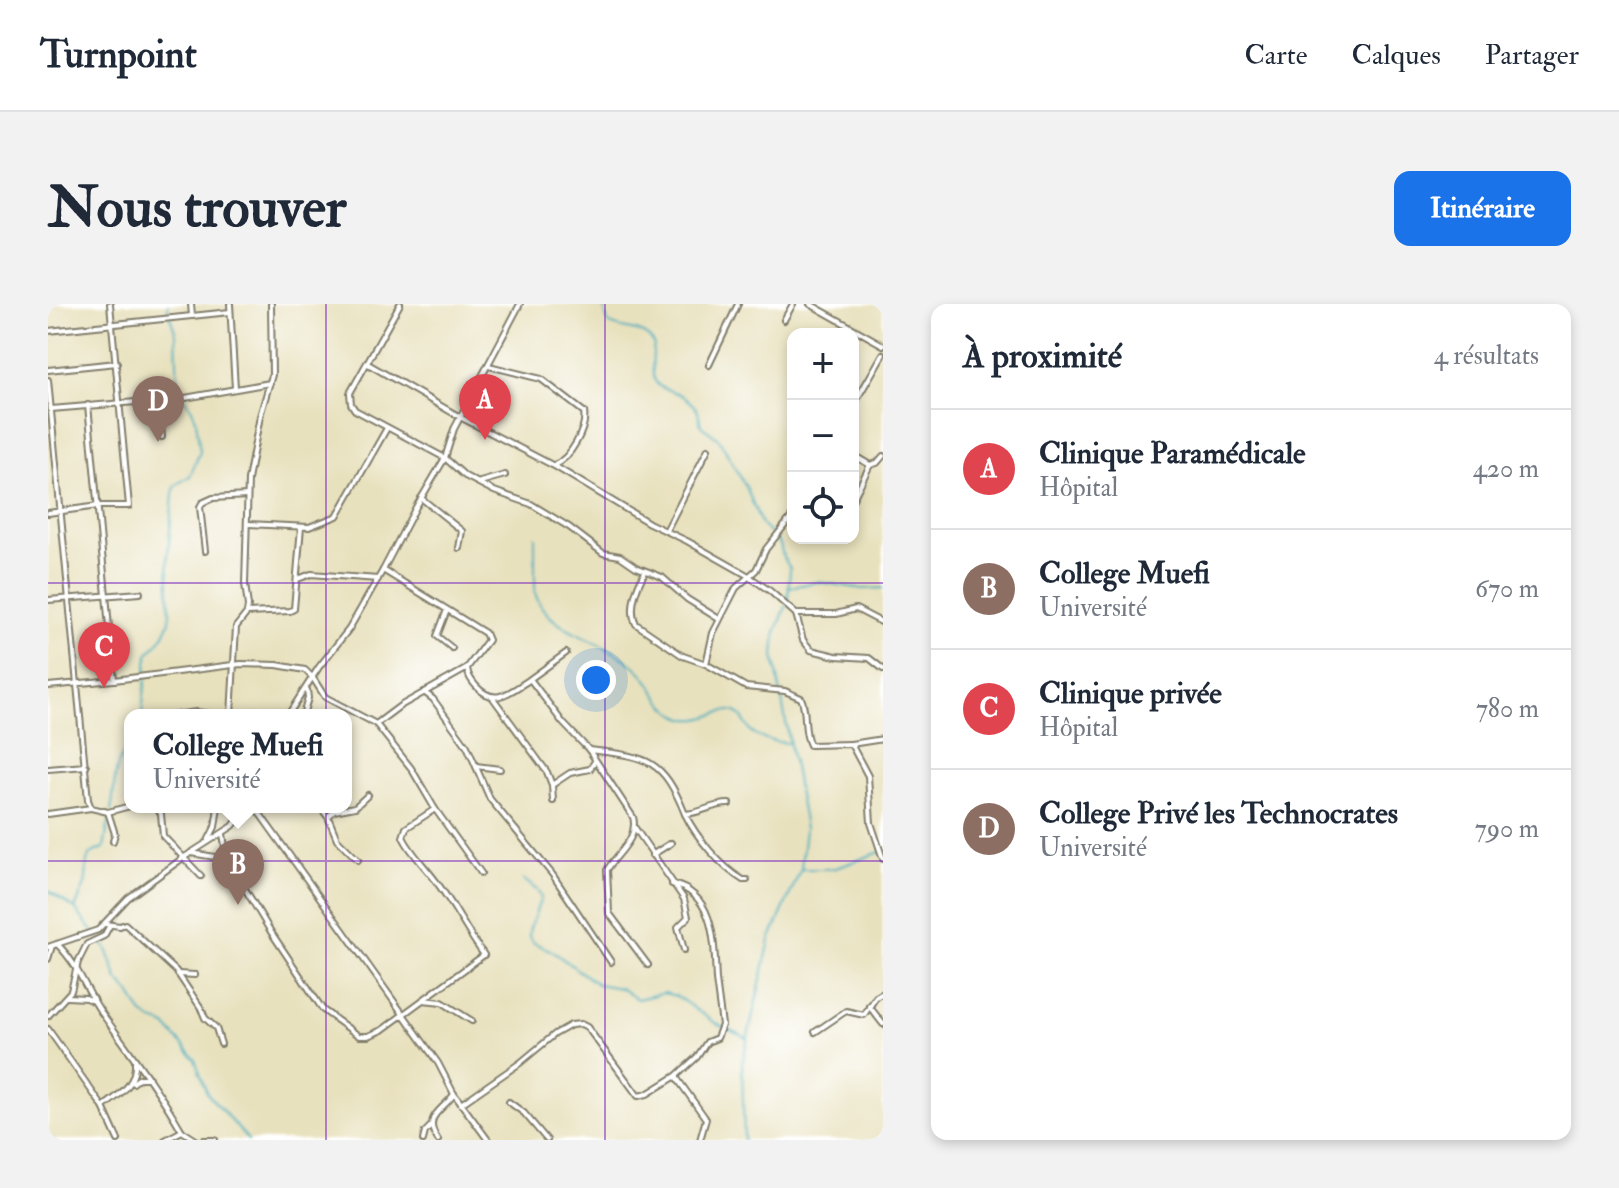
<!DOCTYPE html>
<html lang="fr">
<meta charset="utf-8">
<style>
:root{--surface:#fff;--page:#f2f2f3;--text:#1f2937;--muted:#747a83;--line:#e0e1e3;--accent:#1a73e8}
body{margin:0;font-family:"IM FELL Double Pica",serif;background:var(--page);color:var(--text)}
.controls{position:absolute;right:24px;top:24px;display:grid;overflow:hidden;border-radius:16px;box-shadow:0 4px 12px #0003}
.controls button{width:72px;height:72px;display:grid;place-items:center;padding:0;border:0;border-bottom:2px solid var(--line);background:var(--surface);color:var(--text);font:40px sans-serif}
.you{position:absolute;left:548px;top:376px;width:28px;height:28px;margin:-20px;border:6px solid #fff;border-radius:50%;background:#1a73e8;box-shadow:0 0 0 12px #1a73e833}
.badge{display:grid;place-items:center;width:52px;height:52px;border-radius:50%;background:var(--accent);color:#fff;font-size:26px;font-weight:700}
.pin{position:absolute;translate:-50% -66px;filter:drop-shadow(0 2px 4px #0008)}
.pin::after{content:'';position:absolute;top:42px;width:28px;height:24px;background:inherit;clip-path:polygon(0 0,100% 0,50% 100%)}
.popup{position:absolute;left:76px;top:405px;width:228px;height:104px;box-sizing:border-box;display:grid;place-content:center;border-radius:16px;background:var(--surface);filter:drop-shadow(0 2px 6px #0005);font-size:26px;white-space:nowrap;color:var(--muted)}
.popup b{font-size:30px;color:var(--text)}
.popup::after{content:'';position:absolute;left:50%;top:100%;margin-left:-16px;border:16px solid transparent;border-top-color:var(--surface)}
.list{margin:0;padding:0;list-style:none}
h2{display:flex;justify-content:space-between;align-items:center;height:104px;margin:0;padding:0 32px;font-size:34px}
h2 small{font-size:26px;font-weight:400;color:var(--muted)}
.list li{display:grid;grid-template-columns:52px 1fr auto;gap:24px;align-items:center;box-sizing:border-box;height:120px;padding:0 32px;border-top:2px solid var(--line)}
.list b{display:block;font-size:30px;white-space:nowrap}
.list p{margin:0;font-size:26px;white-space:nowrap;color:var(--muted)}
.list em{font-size:26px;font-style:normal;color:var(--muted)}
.icon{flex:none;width:44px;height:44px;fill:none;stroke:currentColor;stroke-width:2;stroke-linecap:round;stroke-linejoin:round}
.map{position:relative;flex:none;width:835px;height:836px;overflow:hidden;border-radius:16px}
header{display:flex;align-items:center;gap:48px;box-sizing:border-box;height:112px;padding:0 40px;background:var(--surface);border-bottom:2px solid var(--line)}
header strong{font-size:38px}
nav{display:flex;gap:44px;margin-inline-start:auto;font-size:28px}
.intro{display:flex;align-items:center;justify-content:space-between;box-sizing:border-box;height:192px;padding:0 48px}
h1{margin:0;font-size:56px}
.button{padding:20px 36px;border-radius:16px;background:var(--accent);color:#fff;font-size:28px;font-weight:700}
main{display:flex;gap:48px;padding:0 48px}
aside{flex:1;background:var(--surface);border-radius:16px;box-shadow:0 4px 12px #0003}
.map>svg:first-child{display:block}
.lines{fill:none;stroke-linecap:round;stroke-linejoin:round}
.stream{stroke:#3eabbc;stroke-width:2}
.minor-casing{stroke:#827e6c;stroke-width:8}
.minor{stroke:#fff;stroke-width:4}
.grid{fill:none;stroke:#7b2cbf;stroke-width:2;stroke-opacity:0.55}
</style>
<header>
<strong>Turnpoint</strong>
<nav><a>Carte</a><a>Calques</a><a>Partager</a></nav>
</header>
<div class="intro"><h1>Nous trouver</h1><a class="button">Itinéraire</a></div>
<main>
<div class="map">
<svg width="835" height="836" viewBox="0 0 835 836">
<rect width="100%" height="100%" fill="#fff"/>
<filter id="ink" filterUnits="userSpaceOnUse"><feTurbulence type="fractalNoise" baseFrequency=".0125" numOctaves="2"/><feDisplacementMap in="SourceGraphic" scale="16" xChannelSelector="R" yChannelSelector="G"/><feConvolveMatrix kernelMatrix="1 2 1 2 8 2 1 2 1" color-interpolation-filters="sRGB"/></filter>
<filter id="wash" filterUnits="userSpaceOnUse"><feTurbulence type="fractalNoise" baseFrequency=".006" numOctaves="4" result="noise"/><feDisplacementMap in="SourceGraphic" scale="32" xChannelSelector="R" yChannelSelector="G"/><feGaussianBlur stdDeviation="1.8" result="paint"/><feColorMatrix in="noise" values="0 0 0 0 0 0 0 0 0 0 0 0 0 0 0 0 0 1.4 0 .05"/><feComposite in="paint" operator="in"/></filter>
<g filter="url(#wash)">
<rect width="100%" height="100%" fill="#e8e1bd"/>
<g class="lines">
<!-- stream -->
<g class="stream">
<path d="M555,0L560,19C576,28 594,22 606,40C598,103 621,72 647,103C652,108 651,115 653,122L671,135L699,185L713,220L732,240L735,253L742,264L740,298L728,328L726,352L757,524L753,565L722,636L694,759L696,836"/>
<path d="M487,232V289C496,323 543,334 569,350C579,356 592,365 598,374C608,387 614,403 630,411C652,423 667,406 683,407C695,408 697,422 705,429C714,436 728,438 740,439"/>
<polyline points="742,283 770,278 815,285 835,284"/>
<polyline points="94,411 100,351 115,332 122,317 120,251 125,189 128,181 142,172 152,148 148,116 144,105 130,86 128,30 120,7 120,0"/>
<path d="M63,507C68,483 64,459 82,441"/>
<polyline points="753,565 785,565 835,547"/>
<polyline points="475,575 490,587 493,594 482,624 481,632 486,639 504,647 549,680 572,684 589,695 616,689 628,692 669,720 699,734"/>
<polyline points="0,586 27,605 59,645 70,676 81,688 94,709 103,716 118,722 147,755 159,789 200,836"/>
<path d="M27,605C30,597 34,588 37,580C42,560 31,552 56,544L61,517"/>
</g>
</g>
</g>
<g filter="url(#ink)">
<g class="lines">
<!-- minor casing -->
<g class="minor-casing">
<g id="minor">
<polyline points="143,0 144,12"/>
<polyline points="182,0 187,84"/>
<polyline points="352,0 302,89 303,100 307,106 397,154 417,172 446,187 483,200 521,223 555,249 572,252 588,263 614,273 639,295 671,315"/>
<polyline points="762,0 835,41"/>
<polyline points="736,16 745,0"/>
<polyline points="0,27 182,8"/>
<polyline points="320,60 412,113 508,163 601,219 639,237 699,271 722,287 748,310 755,336 763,346 788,352 821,354 835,365"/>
<polyline points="661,61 690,0"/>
<path d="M441,62L493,75L536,108C539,125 522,155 506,161"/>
<polyline points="0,66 69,59"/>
<polyline points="0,76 40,496 43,504 60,508 82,502"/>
<polyline points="110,96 114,133"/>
<polyline points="805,102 835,50"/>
<polyline points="3,105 137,94 222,79"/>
<polyline points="805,151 822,161 829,159 835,152"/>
<polyline points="432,178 457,171"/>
<polyline points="373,194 414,227 411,244"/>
<polyline points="805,195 822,161"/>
<polyline points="0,209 50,202 81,202 62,0"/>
<polyline points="200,220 261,223 289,212 339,124"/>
<polyline points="618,227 660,145"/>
<polyline points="157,247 152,203 154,199 165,194 199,192"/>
<path d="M335,266L437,329L440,336L419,364C420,372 423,376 428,382C447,403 462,388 481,376"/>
<path d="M597,268C589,282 580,304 588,320L635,352L658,360L698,383L737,387L753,394C760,409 754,426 762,441L803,440L820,472L823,519L835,555"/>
<polyline points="250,275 263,270 330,275"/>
<polyline points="0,296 92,289"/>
<polyline points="399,306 389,332 404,344"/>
<polyline points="199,309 242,307 246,305 253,223"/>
<polyline points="748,310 788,310 808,305 835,319"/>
<path d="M518,349L482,375L515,419L541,446L585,513C591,535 569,549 559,566L561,609L600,661"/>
<polyline points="658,360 665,329 688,284 708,266 718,245 745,211"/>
<polyline points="66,376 193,360 229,361 257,366 265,374 277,393 328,420 363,464 387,505 433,569"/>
<polyline points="0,382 66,376 40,101"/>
<polyline points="376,388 385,395 419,442 442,495 504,570 563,658"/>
<polyline points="445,394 499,468 504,481 505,497"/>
<polyline points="128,411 148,408 169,411"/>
<polyline points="183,411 188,323 199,309 200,302 197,280 200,176 212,112 224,71 223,0"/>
<polyline points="240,411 271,363 301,325 335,266 368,203 397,154 406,125 472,0"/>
<polyline points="255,411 260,394 259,386"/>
<polyline points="328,420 352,402 418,365"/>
<polyline points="803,440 835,435"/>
<path d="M541,446C597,453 614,452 637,510C654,509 664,500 681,500"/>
<polyline points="428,462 452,465"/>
<polyline points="0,465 38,462"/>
<polyline points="504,481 522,469 542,465 547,457"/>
<polyline points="109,503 113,510 115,532 153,572"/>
<polyline points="207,503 390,759 406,790 440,836"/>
<polyline points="272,503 280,513 289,535 310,556"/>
<polyline points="60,508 67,530 65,537"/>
<polyline points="0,510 43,504"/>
<path d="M637,510C648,533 673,563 695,576H699"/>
<polyline points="280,513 286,507 307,503 320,491"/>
<polyline points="587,524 636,595 640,613 630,623 636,646"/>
<polyline points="175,530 179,555"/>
<polyline points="160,537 167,523 170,503"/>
<path d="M143,549L179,555L223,628L275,706L311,732H320L334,726L436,651C419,628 407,603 390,580C379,564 364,551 355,533L358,524L387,505"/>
<polyline points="604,551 623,539"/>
<polyline points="57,620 72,622 77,620 128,667 153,704 157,714 168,724 173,740"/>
<path d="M9,640C30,660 37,685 53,708C81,747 110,785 134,827L148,836"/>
<polyline points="0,643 50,626 80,594 135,554 185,522 199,503"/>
<polyline points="0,655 4,642"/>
<polyline points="130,670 147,671"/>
<polyline points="19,693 38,694 47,698"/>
<polyline points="375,696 394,698 424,717"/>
<polyline points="821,702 835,720"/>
<polyline points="0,712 23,687 30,658 39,640 56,632 62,621"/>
<polyline points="0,725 55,803 70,836"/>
<polyline points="767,728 798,707 816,711 828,693 835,689"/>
<polyline points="628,773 658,815 652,836"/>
<polyline points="85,779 92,774 101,774"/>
<polyline points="461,798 476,809 499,836"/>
<path d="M413,800L472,759L507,730L523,721L533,720L539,723L590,792L599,790L628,772L649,753L659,738L669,734L674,721C672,706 670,691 668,676C666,640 668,590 624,580"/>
<path d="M55,803C72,790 89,781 87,756"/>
<polyline points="117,836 134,827"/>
<polyline points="156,836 167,836"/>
<polyline points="375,836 377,828 383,822"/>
<path d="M390,836C373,812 396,806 406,790"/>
</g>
</g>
<!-- minor -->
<use href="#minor" class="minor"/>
</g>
</g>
<!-- grid -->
<path class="grid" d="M278,0V836M557,0V836M0,279H835M0,557H835"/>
</svg>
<div class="controls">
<button>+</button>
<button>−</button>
<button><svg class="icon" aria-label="locate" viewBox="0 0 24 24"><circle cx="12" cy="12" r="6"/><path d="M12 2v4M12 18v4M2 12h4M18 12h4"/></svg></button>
</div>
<div class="you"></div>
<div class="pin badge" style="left:437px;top:136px;background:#e0444e">A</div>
<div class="pin badge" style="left:190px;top:601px;background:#8d6e63">B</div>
<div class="popup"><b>College Muefi</b>Université</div>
<div class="pin badge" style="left:56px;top:384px;background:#e0444e">C</div>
<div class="pin badge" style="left:110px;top:138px;background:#8d6e63">D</div>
</div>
<aside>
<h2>À proximité<small>4 résultats</small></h2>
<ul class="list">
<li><span class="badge" style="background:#e0444e">A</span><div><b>Clinique Paramédicale</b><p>Hôpital</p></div><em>420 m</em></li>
<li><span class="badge" style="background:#8d6e63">B</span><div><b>College Muefi</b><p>Université</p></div><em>670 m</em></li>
<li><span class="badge" style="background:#e0444e">C</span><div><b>Clinique privée</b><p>Hôpital</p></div><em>780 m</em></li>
<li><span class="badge" style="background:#8d6e63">D</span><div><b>College Privé les Technocrates</b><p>Université</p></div><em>790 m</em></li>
</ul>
</aside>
</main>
